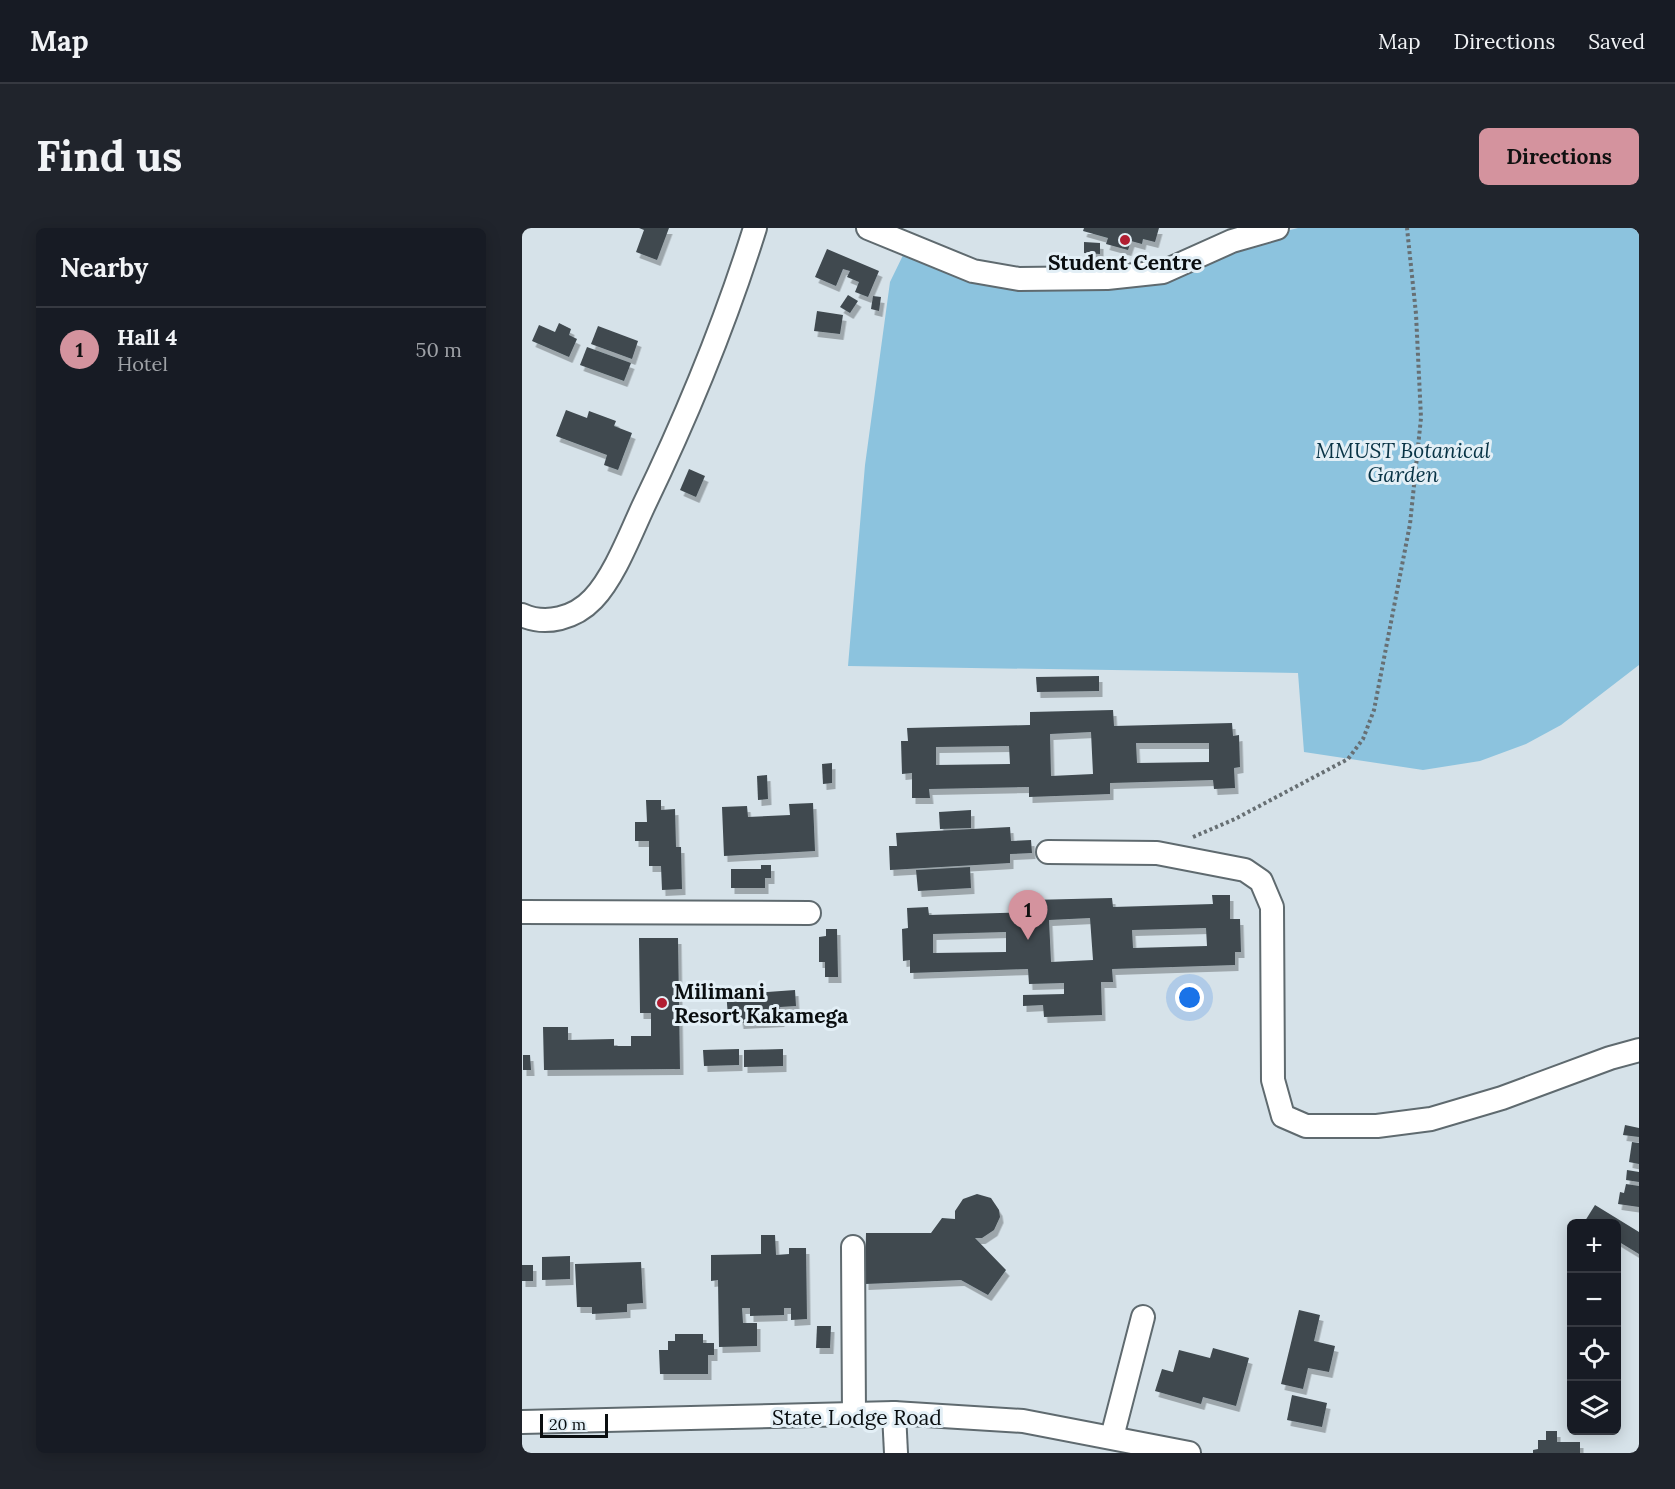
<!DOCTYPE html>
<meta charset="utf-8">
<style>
:root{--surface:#171b24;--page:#20242c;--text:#f1f3f6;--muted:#9ea1a6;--line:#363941;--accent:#d4939e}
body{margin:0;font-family:Lora,serif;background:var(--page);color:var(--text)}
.controls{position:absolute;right:18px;bottom:18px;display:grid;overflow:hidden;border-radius:9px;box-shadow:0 3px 15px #0003}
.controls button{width:54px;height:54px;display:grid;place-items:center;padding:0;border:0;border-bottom:2px solid var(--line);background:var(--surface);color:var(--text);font:30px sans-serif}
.scale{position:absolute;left:18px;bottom:15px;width:68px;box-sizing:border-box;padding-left:6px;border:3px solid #0a0e10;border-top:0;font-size:16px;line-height:21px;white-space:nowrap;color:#0a0e10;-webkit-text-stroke:4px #e3eff6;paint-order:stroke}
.you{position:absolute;left:668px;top:770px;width:21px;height:21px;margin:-15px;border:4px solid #fff;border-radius:50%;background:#1a73e8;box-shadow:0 0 0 9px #1a73e833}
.badge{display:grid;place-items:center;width:39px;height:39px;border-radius:50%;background:var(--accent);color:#111;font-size:20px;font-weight:700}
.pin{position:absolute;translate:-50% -50px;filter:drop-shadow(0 2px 3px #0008)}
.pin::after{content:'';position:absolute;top:32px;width:21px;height:18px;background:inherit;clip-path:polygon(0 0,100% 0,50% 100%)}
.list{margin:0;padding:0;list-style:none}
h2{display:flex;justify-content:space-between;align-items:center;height:78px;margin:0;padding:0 24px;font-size:26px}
h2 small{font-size:20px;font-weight:400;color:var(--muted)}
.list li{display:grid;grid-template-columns:39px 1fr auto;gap:18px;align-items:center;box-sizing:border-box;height:84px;padding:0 24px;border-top:2px solid var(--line)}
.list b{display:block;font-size:22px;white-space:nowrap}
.list p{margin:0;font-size:20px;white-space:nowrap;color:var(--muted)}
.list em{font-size:20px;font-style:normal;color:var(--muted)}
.icon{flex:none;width:33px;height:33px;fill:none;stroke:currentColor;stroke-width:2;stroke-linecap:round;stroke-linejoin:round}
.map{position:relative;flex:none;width:1117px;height:1225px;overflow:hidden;border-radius:9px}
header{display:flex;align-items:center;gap:36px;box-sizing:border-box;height:84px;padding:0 30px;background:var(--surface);border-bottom:2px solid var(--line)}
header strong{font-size:28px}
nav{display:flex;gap:33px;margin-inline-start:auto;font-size:21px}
.intro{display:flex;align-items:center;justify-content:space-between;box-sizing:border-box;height:144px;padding:0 36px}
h1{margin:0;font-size:42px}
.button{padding:15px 27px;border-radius:9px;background:var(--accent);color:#111;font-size:21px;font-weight:700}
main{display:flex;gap:36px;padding:0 36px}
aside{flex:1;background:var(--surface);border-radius:9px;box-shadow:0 3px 15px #0003}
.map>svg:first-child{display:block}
.green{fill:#8cc3de}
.building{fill:#3f494f;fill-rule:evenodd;filter:url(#shadow)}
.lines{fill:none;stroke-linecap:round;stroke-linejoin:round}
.minor-casing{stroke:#5f6a6f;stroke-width:26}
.path{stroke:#676f73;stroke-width:4;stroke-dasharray:3 3;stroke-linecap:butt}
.minor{stroke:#fff;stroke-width:22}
.poi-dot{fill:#b11e32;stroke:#e3eff6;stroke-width:2}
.labels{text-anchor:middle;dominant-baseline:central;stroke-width:6;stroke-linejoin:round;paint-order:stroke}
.poi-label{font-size:21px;font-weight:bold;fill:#0a0e10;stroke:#e3eff6}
.park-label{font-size:21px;font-style:italic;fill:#083345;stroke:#e3eff6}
.street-label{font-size:21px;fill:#0a0e10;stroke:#e3eff6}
</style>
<header>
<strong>Map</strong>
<nav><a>Map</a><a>Directions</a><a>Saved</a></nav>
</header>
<div class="intro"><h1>Find us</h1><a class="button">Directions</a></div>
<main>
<aside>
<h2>Nearby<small></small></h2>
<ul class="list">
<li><span class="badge">1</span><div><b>Hall 4</b><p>Hotel</p></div><em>50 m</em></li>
</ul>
</aside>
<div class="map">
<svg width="1117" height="1225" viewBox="0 0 1117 1225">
<defs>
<filter id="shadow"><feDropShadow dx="3.5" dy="6" stdDeviation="0" flood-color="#0004"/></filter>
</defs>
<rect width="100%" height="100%" fill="#d6e2e9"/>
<!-- green -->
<polygon class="green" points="776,0 1117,0 1117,437 1039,497 1004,516 958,533 901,542 782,524 776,445 326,438 343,237 368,54 386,17 450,45 585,53 712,16"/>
<!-- building -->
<g class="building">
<polygon points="117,0 147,0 135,32 114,24 122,2"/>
<polygon points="562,0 637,0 633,14 621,11 620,16 609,13 606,22 584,16 586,10 561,3"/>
<polygon points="562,14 578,15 578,26 562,25"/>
<polygon points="305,21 357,43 346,69 333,64 337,54 325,49 328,43 321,41 314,58 293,49"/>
<polygon points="326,67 336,73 328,85 318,79"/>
<polygon points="351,68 359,69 357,83 349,81"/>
<polygon points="295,83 321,87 318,106 292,103"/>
<polygon points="37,95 49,101 47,107 55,111 47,129 10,113 17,97 33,104"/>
<polygon points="76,98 116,113 110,131 69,116"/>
<polygon points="65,119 109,135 102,153 58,137"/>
<polygon points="44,182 65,190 67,183 94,193 92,198 110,205 96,242 82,237 85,227 34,208"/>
<polygon points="167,241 183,248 174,269 158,262"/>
<polygon points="577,448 577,463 515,464 514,449"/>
<path d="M591,482L592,498L710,495L711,508L717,507L718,539L712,540L713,560L692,561L691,552L588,555V566L507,569V559L407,561L408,570H390V545L380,546L379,513H386L385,500L508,497V484ZM569,504L571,546L529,548L528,506ZM614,515H687V534L615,535ZM487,518L488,536L414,537V519Z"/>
<polygon points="310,535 310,555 301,556 300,536"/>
<polygon points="245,547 246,571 236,572 235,548"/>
<polygon points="124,572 139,572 139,582 153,581 154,619 159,619 160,661 140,662 139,638 127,638 127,613 113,613 113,594 125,594"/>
<polygon points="291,575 293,623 202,628 200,579 225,578 226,589 268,587 267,576"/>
<polygon points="449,582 449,600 418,601 417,584"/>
<polygon points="488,599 489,613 509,612 510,625 488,626 488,635 368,642 367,618 375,618 374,605"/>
<polygon points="239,637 249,637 249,650 243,650 243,660 209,660 209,641 239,641"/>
<polygon points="448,639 449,660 396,663 394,642"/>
<path d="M690,667H708V691H718L719,724H713V737L590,741L591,754H579L580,787L522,789L521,777L501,778V767L542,766V755L507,756L506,741L388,745V732L381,733L380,701L386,700L385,680L406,679L407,687L509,684V672L590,670L591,679L691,676ZM568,690L571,732L529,734L527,692ZM684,700L685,718L611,720L610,702ZM484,704V724L411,725V706Z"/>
<polygon points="304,701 315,701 316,749 303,749 303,734 297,734 297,709 304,708"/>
<polygon points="117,710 156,710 158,841 22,842 21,799 46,799 46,812 92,811 92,818 109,818 109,808 129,808 129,785 118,785"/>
<polygon points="218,761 218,766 273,762 274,778 258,779 259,793 218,795 217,788 206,789 204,762"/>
<polygon points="217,821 217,837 182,838 181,822"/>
<polygon points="261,821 261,838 222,839 222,822"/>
<polygon points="1,827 8,827 9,842 1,842"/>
<polygon points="1103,897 1117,900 1117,909 1101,907"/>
<polygon points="1110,914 1117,915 1117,936 1107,934"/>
<polygon points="1105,942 1117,944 1117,954 1104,952"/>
<polygon points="1104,956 1117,958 1117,979 1096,976 1098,964 1102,965"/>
<polygon points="455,966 469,970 477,982 478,989 472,1002 460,1010 453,1010 484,1042 466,1067 439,1052 343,1056 344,1005 409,1005 420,990 433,991 433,983 441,971"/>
<polygon points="1073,977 1117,1004 1117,1026 1094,1012 1094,996 1067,996 1063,993"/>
<polygon points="239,1007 253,1007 254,1027 267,1026 267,1020 284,1020 285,1091 269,1092 269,1080 262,1080 262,1087 228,1088 228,1080 220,1080 221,1095 235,1095 235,1118 197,1119 196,1052 189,1053 189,1027 239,1026"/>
<polygon points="48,1028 48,1051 20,1052 20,1029"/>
<polygon points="119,1034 121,1075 105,1076 105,1084 70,1086 70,1079 55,1079 53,1036"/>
<rect x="0" y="1037" width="11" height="16"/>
<polygon points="777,1082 798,1087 792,1113 813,1118 807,1144 786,1140 781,1161 759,1156"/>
<polygon points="295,1098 309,1098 308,1120 294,1120"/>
<polygon points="153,1106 181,1106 181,1115 192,1115 192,1127 186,1127 186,1146 138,1146 137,1122 146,1122 146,1113 153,1113"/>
<polygon points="691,1120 727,1130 714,1178 681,1169 679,1176 633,1163 640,1141 651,1144 657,1122 688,1130"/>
<polygon points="770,1167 805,1175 800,1199 765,1192"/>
<polygon points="1024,1203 1035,1203 1035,1214 1058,1214 1058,1225 1011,1225 1011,1222 1016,1221 1016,1212 1024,1212"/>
</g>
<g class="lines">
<!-- minor casing -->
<g class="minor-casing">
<g id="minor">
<polyline points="346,0 451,43 497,51 585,50 641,44 710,13 755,0"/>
<path d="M0,387C24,398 53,390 71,371C92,349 108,307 121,279C165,188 203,96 233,0"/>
<polyline points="526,624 635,625 723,642 739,653 750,679 751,852 761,888 784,898 855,898 909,891 980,870 1088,830 1117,822"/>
<polyline points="0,684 287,685"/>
<polyline points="331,1019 332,1187"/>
<polyline points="372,1185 374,1225"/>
<polyline points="0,1194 372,1185 501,1193 667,1225"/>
<polyline points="590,1209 621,1089"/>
</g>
</g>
<!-- path -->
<polyline class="path" points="671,609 713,591 826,531 841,511 852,482 888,296 899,190 894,86 885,0"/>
<!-- minor -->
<use href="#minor" class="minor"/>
</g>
<!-- markers -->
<g class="poi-dot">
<circle cx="603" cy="12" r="6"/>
<circle cx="140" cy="775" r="6"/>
</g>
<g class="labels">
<!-- poi labels -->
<g class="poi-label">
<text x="603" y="34">Student Centre</text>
<text x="152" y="763" text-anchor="start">Milimani<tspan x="152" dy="24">Resort Kakamega</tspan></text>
</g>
<!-- park labels -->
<g class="park-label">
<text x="881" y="222">MMUST Botanical<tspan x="881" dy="24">Garden</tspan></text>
</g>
<!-- street labels -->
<g class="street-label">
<text x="335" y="1189">State Lodge Road</text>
</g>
</g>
</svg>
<div class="controls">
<button>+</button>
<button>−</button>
<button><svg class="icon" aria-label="locate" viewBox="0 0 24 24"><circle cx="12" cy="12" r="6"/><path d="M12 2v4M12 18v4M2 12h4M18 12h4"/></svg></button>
<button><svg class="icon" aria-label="layers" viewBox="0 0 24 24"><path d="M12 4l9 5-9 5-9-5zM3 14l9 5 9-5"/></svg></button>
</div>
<div class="scale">20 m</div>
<div class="you"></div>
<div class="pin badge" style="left:506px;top:712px">1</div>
</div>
</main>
